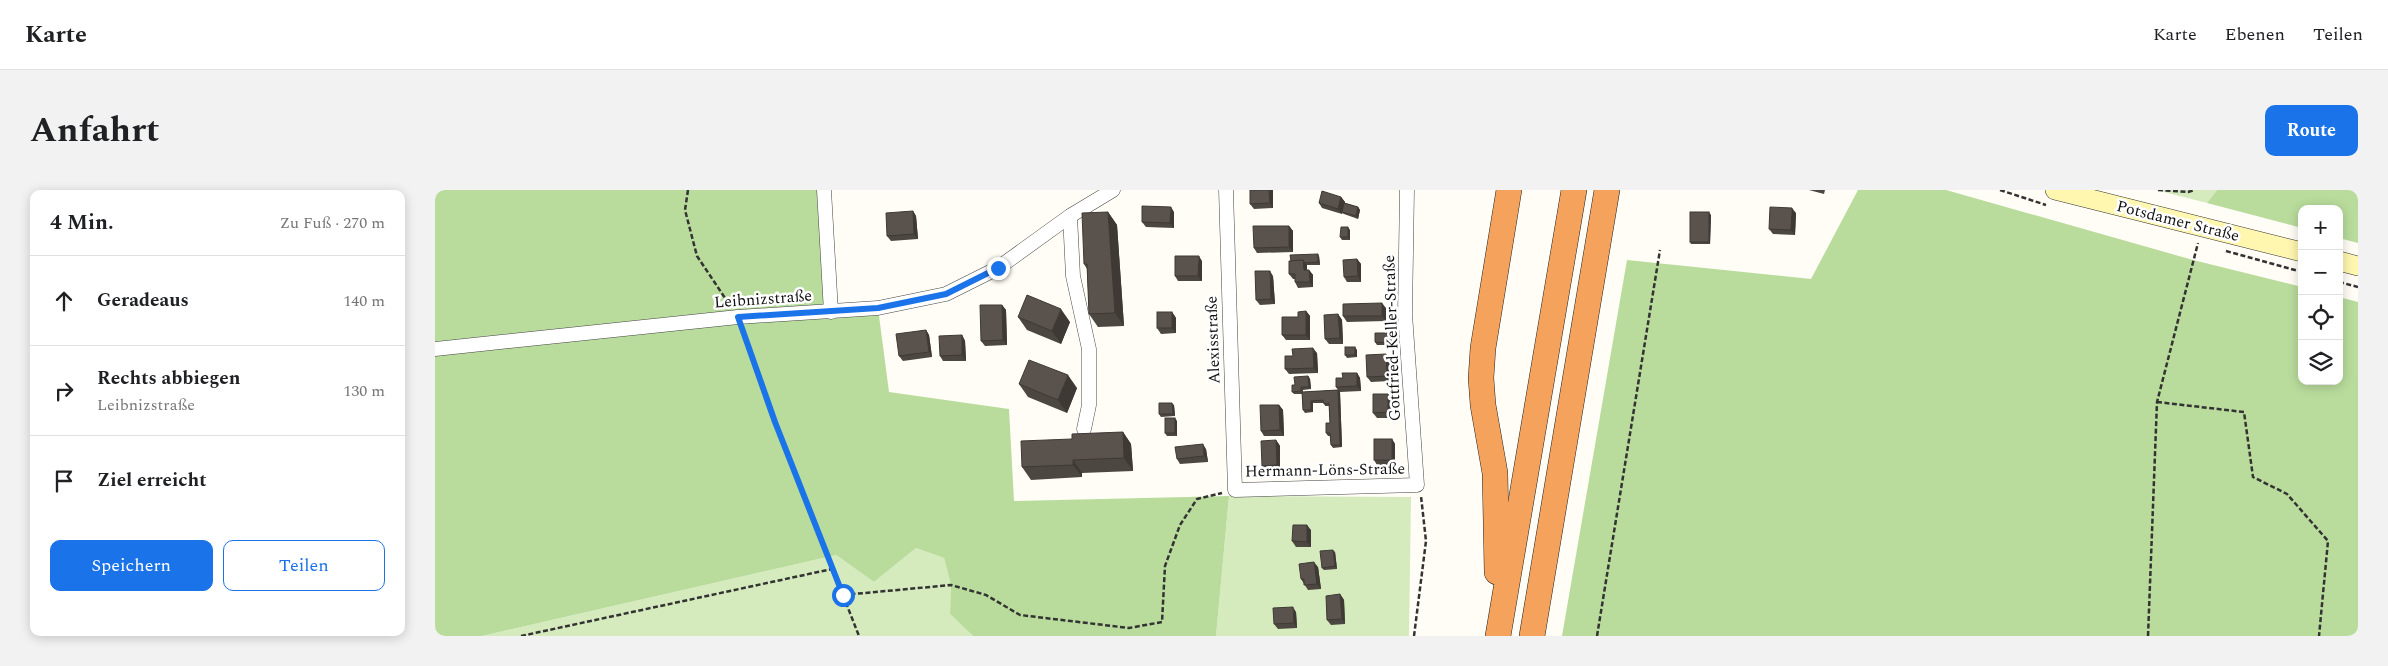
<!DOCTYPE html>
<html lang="de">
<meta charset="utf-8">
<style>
:root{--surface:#fff;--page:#f2f2f2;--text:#202124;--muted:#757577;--line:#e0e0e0;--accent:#1a73e8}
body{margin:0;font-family:Spectral,serif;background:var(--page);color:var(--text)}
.controls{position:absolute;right:15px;top:15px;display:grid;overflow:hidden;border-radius:10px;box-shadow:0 2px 12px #0003}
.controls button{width:45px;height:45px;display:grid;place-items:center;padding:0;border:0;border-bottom:1px solid var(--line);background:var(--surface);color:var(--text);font:25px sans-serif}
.stop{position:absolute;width:15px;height:15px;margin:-11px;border:4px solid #1a73e8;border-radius:50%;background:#fff}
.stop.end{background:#1a73e8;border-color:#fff;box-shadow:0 1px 5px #0008}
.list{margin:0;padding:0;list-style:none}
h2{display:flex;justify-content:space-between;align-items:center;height:65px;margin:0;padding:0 20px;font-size:21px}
h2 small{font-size:16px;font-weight:400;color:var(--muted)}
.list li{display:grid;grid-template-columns:32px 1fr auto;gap:15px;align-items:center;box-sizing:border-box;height:90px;padding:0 20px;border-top:1px solid var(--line)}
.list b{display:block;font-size:19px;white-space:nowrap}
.list p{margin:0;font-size:16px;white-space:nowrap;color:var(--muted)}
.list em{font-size:16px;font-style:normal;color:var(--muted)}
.actions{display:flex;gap:10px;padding:15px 20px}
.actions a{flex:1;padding:11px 0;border:1px solid var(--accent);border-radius:10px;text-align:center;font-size:18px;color:var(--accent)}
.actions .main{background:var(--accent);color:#fff}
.icon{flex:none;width:28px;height:28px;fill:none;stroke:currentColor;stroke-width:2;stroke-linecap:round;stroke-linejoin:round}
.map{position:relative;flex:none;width:1923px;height:446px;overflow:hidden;border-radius:10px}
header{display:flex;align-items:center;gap:30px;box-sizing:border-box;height:70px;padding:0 25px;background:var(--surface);border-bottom:1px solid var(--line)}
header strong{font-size:24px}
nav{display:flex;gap:28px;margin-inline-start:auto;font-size:18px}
.intro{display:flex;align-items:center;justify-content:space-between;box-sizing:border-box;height:120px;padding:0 30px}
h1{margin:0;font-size:35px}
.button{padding:12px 22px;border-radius:10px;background:var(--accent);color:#fff;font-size:18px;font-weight:700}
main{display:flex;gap:30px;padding:0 30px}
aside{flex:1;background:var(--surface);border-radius:10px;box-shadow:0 2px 12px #0003}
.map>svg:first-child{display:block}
.green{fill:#d5ebbd}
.forest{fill:#b9dc9c}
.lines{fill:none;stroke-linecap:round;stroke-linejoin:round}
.minor-casing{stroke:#444;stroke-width:15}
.secondary-casing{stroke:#333;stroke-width:20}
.motorway-casing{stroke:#222;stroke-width:26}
.path{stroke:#333;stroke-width:2.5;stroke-dasharray:5 2.5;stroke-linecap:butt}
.minor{stroke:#fff;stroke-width:14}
.secondary{stroke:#fff6b0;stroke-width:19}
.motorway{stroke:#f5a25d;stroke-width:25}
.wall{fill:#4d4742}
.shaded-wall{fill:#3f3936}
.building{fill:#5a524d;stroke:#3f3936}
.route{stroke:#1a73e8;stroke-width:6}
.labels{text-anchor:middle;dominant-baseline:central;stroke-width:5;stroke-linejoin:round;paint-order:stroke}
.street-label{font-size:16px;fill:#111;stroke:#fff}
</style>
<header>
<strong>Karte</strong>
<nav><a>Karte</a><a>Ebenen</a><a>Teilen</a></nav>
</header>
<div class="intro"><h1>Anfahrt</h1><a class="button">Route</a></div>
<main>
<aside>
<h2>4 Min.<small>Zu Fuß · 270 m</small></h2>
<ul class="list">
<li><svg class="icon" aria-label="ahead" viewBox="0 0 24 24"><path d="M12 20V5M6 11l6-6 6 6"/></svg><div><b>Geradeaus</b></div><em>140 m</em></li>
<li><svg class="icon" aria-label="right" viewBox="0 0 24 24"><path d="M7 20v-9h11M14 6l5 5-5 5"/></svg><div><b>Rechts abbiegen</b><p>Leibnizstraße</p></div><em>130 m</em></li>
<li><svg class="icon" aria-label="arrive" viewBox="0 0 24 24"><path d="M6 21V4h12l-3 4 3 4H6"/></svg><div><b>Ziel erreicht</b></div></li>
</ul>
<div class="actions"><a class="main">Speichern</a><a>Teilen</a></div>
</aside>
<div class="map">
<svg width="1923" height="446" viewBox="0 0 1923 446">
<rect width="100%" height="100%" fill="#fffdf5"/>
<!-- green -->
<g class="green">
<polygon points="1721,0 1782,0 1772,13"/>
<polygon points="794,306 976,307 974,446 781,446"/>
<polygon points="481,358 509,368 516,395 515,424 538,446 47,446 401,365 439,392"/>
</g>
<!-- forest -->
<g class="forest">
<polygon points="0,0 389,0 396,122 443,118 454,202 574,219 579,311 794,306 781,446 538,446 515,424 516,395 509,368 481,358 439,392 401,365 47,446 0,446"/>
<polygon points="1423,0 1511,0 1758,70 1867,97 1867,191 1904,191 1904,107 1923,112 1923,446 1127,446 1192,70 1376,89"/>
<polygon points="1782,0 1923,0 1923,53 1904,48 1904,19 1867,19 1867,38 1772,13"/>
</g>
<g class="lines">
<!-- minor casing -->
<g class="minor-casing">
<g id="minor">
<polyline points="389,0 396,122"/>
<polyline points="791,0 800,300 982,295 970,124 972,0"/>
<polyline points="635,26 638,86 654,159 654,215 649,239"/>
<polyline points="0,159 303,127 443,118 511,104 563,78 635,26 678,0"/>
</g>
</g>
<!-- secondary casing -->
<g class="secondary-casing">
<g id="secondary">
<polyline points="1620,0 1867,62"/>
<polyline points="1904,71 1923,76"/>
</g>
</g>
<!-- motorway casing -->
<g class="motorway-casing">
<g id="motorway">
<polyline points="1062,382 1060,283 1048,215 1046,188 1048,158 1074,0"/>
<polyline points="1063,446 1139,0"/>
<polyline points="1097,446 1172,0"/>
</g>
</g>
<!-- path -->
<g class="path">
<polyline points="253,0 250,20 262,66 294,114"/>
<polyline points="1565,0 1611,15"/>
<polyline points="1723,0 1753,2 1759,0"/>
<polyline points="1791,61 1867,82"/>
<polyline points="1904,92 1923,97"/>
<polyline points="307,139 340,232 424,446"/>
<polyline points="1722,212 1809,222 1818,287 1852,304 1893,351 1884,446"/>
<polyline points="408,405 516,395 551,405 585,425 694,438 727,432 730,376 745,335 762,309 787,303"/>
<polyline points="86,446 397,379"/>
<polyline points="979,446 991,351 986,306"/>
<polyline points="1162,446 1225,60"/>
<polyline points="1713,446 1722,212 1763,53"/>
</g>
<!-- minor -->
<use href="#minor" class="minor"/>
<!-- secondary -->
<use href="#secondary" class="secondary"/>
<!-- motorway -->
<use href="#motorway" class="motorway"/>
</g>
<!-- wall -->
<g class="wall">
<polygon points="838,0 838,18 819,19 815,14"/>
<polygon points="1374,0 1390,0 1389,4"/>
<polygon points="906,7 910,12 910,13 923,17 925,20 923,29 909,24 907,23 907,24 887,18 884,13"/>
<polygon points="478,21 481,26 483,49 456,51 452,46"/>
<polygon points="673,22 682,35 689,136 663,137 654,124 652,79 649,74"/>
<polygon points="739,22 739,38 711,37 707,32"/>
<polygon points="1361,23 1360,45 1338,44 1334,39"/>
<polygon points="1276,25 1275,54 1256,54 1255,52"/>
<polygon points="854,36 858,41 858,62 822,63 819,58"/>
<polygon points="915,40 915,50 907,50 905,47"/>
<polygon points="884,66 885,75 872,75 872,80 874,80 878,85 878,97 863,98 860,92 860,89 858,89 854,84 856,71"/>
<polygon points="922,69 926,74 926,92 912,92 909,87"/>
<polygon points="767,71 767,91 743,91 740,86"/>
<polygon points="838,86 840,114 825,115 821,110"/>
<polygon points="567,115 571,120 572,155 550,156 546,151"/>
<polygon points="951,118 951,131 912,132 908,126"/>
<polygon points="871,121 875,126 875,150 851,150 847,145 863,127"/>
<polygon points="737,122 741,128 741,143 726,144 722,138"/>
<polygon points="903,124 907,130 908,154 894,154 890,149"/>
<polygon points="583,127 635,132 626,154 592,140"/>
<polygon points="491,140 494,145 497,167 468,171 464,166"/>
<polygon points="956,143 957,146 957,155 942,155 940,152"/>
<polygon points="527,145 530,151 531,171 508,171 505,166"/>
<polygon points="922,160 922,167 912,168 910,165"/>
<polygon points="882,163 883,183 854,184 850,179 858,166"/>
<polygon points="955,169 955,191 936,192 932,187"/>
<polygon points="922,183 925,188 926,201 905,202 907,257 898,258 896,255 895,246 893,246 891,243 895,233 894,216 890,216 889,213 878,213 878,222 870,223 868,220 867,204 859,204 857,202 860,195 873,186 875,189 876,199 868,200 868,202 903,200 901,197 908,188"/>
<polygon points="584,194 642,198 632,223 593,207"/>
<polygon points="953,204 957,209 957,228 942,228 938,223"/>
<polygon points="739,215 740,226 726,227 724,224"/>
<polygon points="844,215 848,220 849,246 829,246 826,241"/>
<polygon points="742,231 742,246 732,246 730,243"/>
<polygon points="688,242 696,254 698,281 647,283 647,287 596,290 587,277 637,249"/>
<polygon points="957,249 960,254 960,275 942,275 939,270"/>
<polygon points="841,250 845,256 845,280 831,281 827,276"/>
<polygon points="771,259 773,272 745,274 742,269"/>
<polygon points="876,340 876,357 861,357 857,351"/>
<polygon points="900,362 902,379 889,380 887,378"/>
<polygon points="883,377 886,399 873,400 866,389"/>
<polygon points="905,404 909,410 910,434 896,435 892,430"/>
<polygon points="861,422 862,438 843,439 839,434"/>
</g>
<!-- shaded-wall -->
<g class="shaded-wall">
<polygon points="834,0 838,0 838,18 835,13"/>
<polygon points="906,7 910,12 907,24 903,19"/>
<polygon points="736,17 739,22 739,38 735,33"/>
<polygon points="923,17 925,20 923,29 921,26"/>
<polygon points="1357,18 1361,23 1360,45 1356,40"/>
<polygon points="478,21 481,26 483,49 479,44"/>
<polygon points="673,22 682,35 689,136 680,123"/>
<polygon points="1274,22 1276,25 1275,54 1274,52"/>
<polygon points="854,36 858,41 858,62 854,57"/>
<polygon points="913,37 915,40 915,50 913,47"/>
<polygon points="883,64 884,66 885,75 883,72"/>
<polygon points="764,66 767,71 767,91 763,86"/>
<polygon points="922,69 926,74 926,92 923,86"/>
<polygon points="868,70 872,75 872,85 869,80"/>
<polygon points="874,80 878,85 878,97 875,92"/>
<polygon points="835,81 838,86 840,114 836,109"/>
<polygon points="947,113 951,118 951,131 947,126"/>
<polygon points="567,115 571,120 572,155 568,150"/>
<polygon points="626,119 635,132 626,154 617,141"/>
<polygon points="871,121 875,126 875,150 871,145"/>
<polygon points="737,122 741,128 741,143 737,138"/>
<polygon points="903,124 907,130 908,154 905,148"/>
<polygon points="491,140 494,145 497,167 494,162"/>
<polygon points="956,143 957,146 957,155 955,153"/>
<polygon points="527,145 530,151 531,171 527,165"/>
<polygon points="920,157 922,160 922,167 920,165"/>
<polygon points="878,158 882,163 883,183 879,178"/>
<polygon points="951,164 955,169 955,191 952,186"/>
<polygon points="922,183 925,188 926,201 922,196"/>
<polygon points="633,185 642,198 632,223 623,210"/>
<polygon points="873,186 875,189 876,199 874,197"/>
<polygon points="903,200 905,202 907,257 905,255"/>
<polygon points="953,204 957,209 957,228 953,222"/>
<polygon points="876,211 878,213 878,222 876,220"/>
<polygon points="737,213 739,215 740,226 738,224"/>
<polygon points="844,215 848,220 849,246 845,240"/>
<polygon points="740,228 742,231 742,246 740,243"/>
<polygon points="688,242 696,254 698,281 689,268"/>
<polygon points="957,249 960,254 960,275 957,270"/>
<polygon points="841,250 845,256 845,280 842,275"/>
<polygon points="768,254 771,259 773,272 769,266"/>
<polygon points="638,270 647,283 647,287 638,275"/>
<polygon points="872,335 876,340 876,357 872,352"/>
<polygon points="898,360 900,362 902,379 900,376"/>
<polygon points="879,372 883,377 886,399 882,394"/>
<polygon points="905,404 909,410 910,434 907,429"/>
<polygon points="858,417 861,422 862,438 859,433"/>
</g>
<!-- building -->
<g class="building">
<polygon points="815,0 834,0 835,13 815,14"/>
<polygon points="887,1 906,7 903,19 884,13"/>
<polygon points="909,13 923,17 921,26 907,22"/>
<polygon points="707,16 736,17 735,33 707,32"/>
<polygon points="1335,17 1357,18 1356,40 1334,39"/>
<polygon points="478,21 479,44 452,46 451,23"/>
<polygon points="673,22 680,123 654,124 652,74 649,74 647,23"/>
<rect x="1255" y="22" width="19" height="30"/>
<polygon points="818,36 854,36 854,57 819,58"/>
<polygon points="906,37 913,37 913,47 905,47"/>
<polygon points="883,64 883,72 870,73 868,70 856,71 855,65"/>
<polygon points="740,66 764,66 763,86 740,86"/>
<polygon points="922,69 923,86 909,87 908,70"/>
<polygon points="868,70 869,80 874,80 875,92 860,92 860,84 854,84 854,71"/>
<polygon points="820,81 835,81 836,109 821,110"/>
<polygon points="592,105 626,119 617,141 583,127"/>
<polygon points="947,113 947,126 908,126 908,114"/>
<polygon points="545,115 567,115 568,150 546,151"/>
<polygon points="871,121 871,145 847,145 847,127 863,127 863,122"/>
<rect x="722" y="122" width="15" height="16"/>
<polygon points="903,124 905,148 890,149 889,125"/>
<polygon points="491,140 494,162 464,166 461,144"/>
<polygon points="940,143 956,143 955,153 940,152"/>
<polygon points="527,145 527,165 505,166 504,146"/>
<rect x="910" y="157" width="10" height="8"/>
<polygon points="878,158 879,178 850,179 850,166 858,166 857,159"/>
<polygon points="951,164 952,186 932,187 931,165"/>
<polygon points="594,170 633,185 623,210 584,194"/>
<polygon points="907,183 922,183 922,196 901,197 901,188 908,188"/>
<polygon points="873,186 874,197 866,197 866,201 857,202 857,195 860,195 859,187"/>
<polygon points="903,200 905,255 896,255 895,243 891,243 891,233 895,233 894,213 889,214 888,210 876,211 876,220 868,220 867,202"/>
<polygon points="938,204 953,204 953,222 938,223"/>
<polygon points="724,213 737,213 738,224 724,224"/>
<polygon points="825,215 844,215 845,240 826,241"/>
<rect x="730" y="228" width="10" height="15"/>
<polygon points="688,242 689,268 638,270 638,275 587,277 586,251 637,249 637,244"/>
<rect x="939" y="249" width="18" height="21"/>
<polygon points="841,250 842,275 827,276 826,251"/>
<polygon points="768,254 769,266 742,269 740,257"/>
<polygon points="858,335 872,335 872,352 857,351"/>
<polygon points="898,360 900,376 887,378 885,361"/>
<polygon points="879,372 882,394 869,395 869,389 866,389 864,374"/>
<polygon points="905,404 907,429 892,430 891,406"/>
<polygon points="858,417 859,433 839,434 838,418"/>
</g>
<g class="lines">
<!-- route -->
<polyline class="route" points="408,405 340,232 303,127 443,118 511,104 563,78"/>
</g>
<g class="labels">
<!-- street labels -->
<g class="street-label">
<text transform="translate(1743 31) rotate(14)">Potsdamer Straße</text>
<text transform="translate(328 109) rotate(-4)">Leibnizstraße</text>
<text transform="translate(957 148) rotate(-92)">Gottfried-Keller-Straße</text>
<text transform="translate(778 150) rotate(-92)">Alexisstraße</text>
<text transform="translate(890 280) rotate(-1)">Hermann-Löns-Straße</text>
</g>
</g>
</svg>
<div class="controls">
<button>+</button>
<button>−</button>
<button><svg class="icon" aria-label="locate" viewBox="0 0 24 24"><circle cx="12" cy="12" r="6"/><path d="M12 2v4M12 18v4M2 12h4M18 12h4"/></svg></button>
<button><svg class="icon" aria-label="layers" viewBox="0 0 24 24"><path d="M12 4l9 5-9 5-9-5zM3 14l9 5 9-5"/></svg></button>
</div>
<div class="stop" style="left:408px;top:405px"></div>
<div class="stop end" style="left:563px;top:78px"></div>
</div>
</main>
